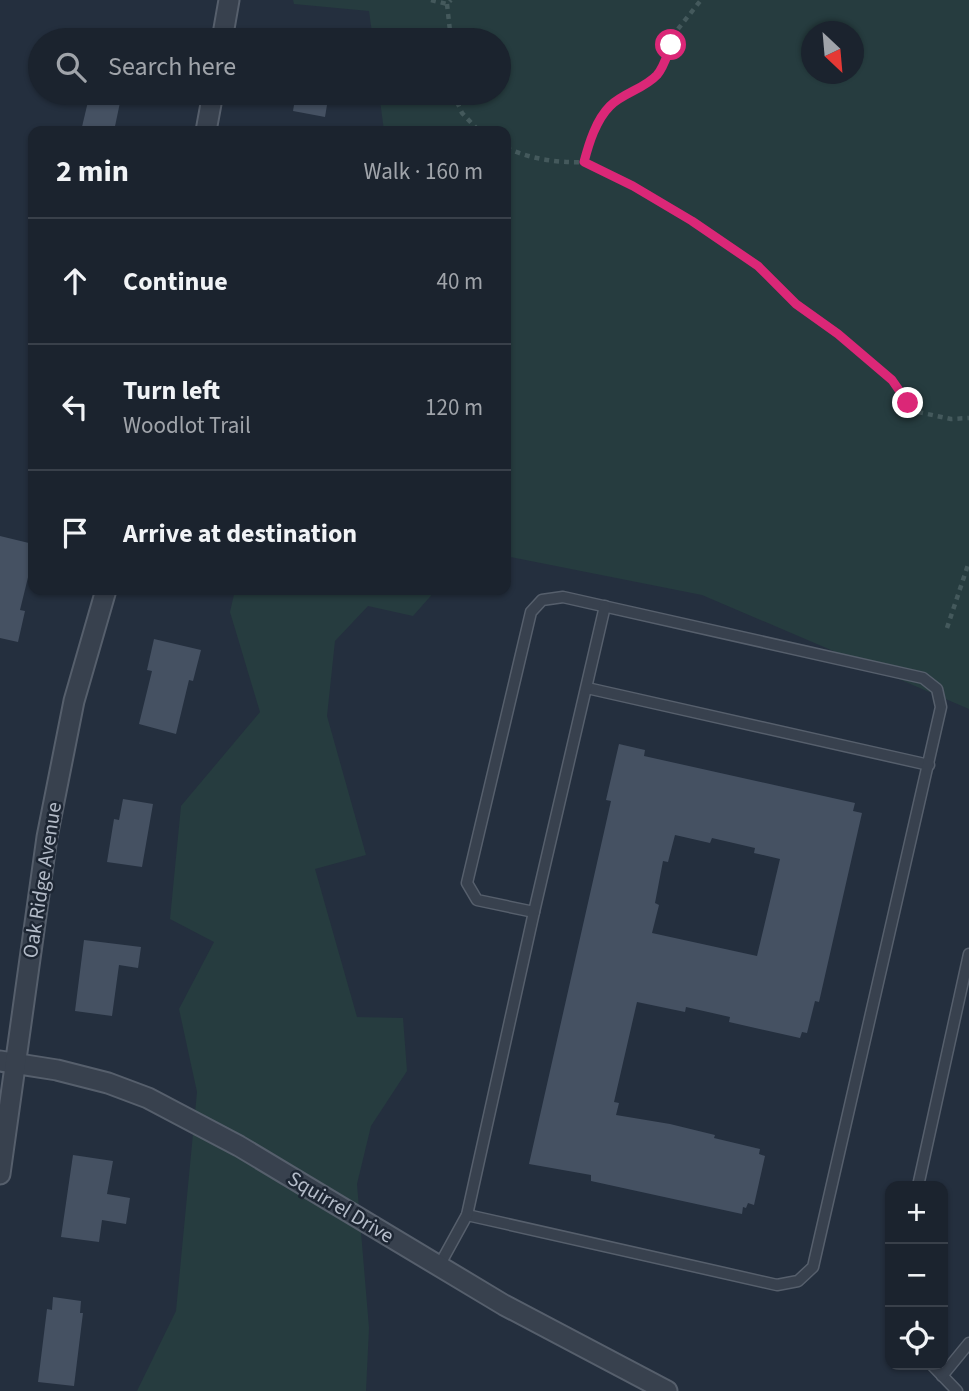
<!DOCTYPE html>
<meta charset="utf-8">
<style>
:root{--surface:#1b232e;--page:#242b36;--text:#f1f3f6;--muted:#a0a4aa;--line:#39404a}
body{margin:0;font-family:"Source Sans 3",sans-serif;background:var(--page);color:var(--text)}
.controls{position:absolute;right:21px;bottom:21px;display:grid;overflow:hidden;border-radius:14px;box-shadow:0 2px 5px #0004}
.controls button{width:63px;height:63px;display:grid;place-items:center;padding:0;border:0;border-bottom:2px solid var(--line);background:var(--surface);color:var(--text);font:35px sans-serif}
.compass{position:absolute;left:801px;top:21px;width:63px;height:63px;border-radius:50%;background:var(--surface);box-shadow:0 2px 5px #0004;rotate:154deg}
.stop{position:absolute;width:21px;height:21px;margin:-16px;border:5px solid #db2777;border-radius:50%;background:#fff}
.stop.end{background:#db2777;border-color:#fff;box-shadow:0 2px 7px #0008}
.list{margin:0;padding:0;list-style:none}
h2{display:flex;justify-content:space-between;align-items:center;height:91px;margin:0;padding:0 28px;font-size:30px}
h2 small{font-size:23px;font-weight:400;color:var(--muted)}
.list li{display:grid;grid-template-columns:46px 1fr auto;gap:21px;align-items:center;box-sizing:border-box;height:126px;padding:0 28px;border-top:2px solid var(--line)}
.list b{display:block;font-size:26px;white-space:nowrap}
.list p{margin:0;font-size:23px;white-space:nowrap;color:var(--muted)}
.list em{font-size:23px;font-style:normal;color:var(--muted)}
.icon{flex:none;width:38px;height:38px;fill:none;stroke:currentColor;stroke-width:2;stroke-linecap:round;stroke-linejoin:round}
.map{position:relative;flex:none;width:969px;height:1391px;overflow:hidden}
.search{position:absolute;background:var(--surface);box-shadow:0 2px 5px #0004;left:28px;top:28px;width:483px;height:77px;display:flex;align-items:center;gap:18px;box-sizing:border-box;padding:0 24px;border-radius:38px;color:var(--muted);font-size:26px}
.panel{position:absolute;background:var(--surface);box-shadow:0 2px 5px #0004;left:28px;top:126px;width:483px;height:469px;border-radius:14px}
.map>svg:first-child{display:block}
.green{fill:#263c3f;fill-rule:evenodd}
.building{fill:#455162;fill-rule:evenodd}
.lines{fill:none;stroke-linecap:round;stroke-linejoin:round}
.service-casing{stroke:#565f6c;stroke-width:13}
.minor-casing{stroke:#565f6c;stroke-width:23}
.path{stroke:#44595c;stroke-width:4.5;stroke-dasharray:5 5;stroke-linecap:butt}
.service{stroke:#38414e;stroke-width:10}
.minor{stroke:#38414e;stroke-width:19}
.route{stroke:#db2777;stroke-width:9}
.labels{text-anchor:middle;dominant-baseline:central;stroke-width:5;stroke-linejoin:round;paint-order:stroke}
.street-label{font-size:21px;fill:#b4bcc9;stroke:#1d2633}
</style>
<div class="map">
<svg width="969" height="1391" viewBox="0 0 969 1391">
<rect width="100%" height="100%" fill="#242f3e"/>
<!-- green -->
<g class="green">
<path d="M293,0H969V709L702,595L506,556V131H384L379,93H499V40H373L369,11L294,4ZM811,32H853V74H811Z"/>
<polygon points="235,590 436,590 413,616 368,606 335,641 327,716 366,855 315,869 357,1017 403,1018 407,1071 371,1126 357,1184 369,1328 366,1391 137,1391 176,1311 197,1092 179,1009 214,942 170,919 181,806 260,712 230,612"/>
</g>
<!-- building -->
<g class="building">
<polygon points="90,93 122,93 114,131 81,131"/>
<polygon points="296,93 329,93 325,117 293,111"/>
<polygon points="0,536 33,544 33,557 20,610 25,611 18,642 0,638"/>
<polygon points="154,639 201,650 193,681 189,680 176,734 139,724 152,671 147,670"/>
<path d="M619,744L645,750L644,756L855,803L853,811L862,813L819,1002L815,1001L807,1033L802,1032L800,1038L729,1022L730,1017L686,1007L685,1012L637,1002L614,1102L619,1103L616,1115L670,1124L715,1135L714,1138L760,1149L759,1154L765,1156L754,1205L748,1203L746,1208L743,1207L742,1214L591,1181V1175L529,1164L611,801L606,800ZM675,835L710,843L712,838L755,848L754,853L780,859L757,956L652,933L659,905L655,903L663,861L668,862Z"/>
<polygon points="123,799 153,804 142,867 107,862 114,819 119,820"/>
<polygon points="84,940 141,947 138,968 119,965 112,1016 75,1011"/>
<polygon points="73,1155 113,1161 107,1194 130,1198 126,1224 102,1220 99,1242 61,1237"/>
<polygon points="53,1297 81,1301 80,1313 83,1313 74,1386 38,1382 47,1309 52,1310"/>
</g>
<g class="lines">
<!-- service casing -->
<g class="service-casing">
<g id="service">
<polyline points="587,688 929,765"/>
<polyline points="918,1186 969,954"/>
<polyline points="467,1215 777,1285 798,1281 813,1267 941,707 937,689 923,678 563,597 542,600 531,612 467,883 477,900 534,912"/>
<polyline points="439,1266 467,1215 534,912 605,606"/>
<polyline points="932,1365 957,1391"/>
<polyline points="942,1376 969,1343"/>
</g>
</g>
<!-- minor casing -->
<g class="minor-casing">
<g id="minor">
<polyline points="222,40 229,0"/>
<polyline points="206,131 213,93"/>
<polyline points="0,1061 57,1070 108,1083 148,1098 239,1146 504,1305 667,1391"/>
<polyline points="0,1174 47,837 74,701 106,590"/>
</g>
</g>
<!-- path -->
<g class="path">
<polyline points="431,0 447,4 451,0"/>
<polyline points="447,4 451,40"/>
<polyline points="453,93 462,113 479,131"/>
<path d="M506,148C532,159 556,163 585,162L592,136L608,108L615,102L647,83L657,75L666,59L678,29L701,0"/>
<polyline points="585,162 633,186 692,221 758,266 796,304 838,335 892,380 908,403 918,412 951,419 969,418"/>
<polyline points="947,628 969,562"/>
</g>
<!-- service -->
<use href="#service" class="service"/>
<!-- minor -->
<use href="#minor" class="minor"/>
</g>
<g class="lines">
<!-- route -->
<path class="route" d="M671,45C667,55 664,67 657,75C644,89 623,93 610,106C596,120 589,143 584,162L633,186L692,221L758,266L796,304L838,334L892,380L908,403"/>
</g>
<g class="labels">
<!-- street labels -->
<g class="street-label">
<text transform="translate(42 880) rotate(-81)">Oak Ridge Avenue</text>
<text transform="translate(341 1207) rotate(31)">Squirrel Drive</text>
</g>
</g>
</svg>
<div class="controls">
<button>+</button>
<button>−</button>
<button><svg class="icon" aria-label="locate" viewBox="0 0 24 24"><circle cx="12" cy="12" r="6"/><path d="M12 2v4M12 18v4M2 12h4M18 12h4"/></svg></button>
</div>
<svg class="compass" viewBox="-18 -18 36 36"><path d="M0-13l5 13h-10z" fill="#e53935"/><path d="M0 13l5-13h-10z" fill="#a0a4aa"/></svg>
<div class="stop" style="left:671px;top:45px"></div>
<div class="stop end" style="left:908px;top:403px"></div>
<div class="search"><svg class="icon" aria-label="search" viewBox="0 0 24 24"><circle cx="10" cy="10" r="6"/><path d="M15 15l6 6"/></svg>Search here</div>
<section class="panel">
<h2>2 min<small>Walk · 160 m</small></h2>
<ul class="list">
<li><svg class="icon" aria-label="ahead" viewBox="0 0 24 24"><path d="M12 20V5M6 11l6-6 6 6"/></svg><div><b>Continue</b></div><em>40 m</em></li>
<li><svg class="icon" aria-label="left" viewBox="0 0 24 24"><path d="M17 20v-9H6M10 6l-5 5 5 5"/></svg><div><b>Turn left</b><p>Woodlot Trail</p></div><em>120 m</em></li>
<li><svg class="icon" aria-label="arrive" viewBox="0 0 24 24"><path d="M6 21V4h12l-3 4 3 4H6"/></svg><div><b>Arrive at destination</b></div></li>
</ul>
</section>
</div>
